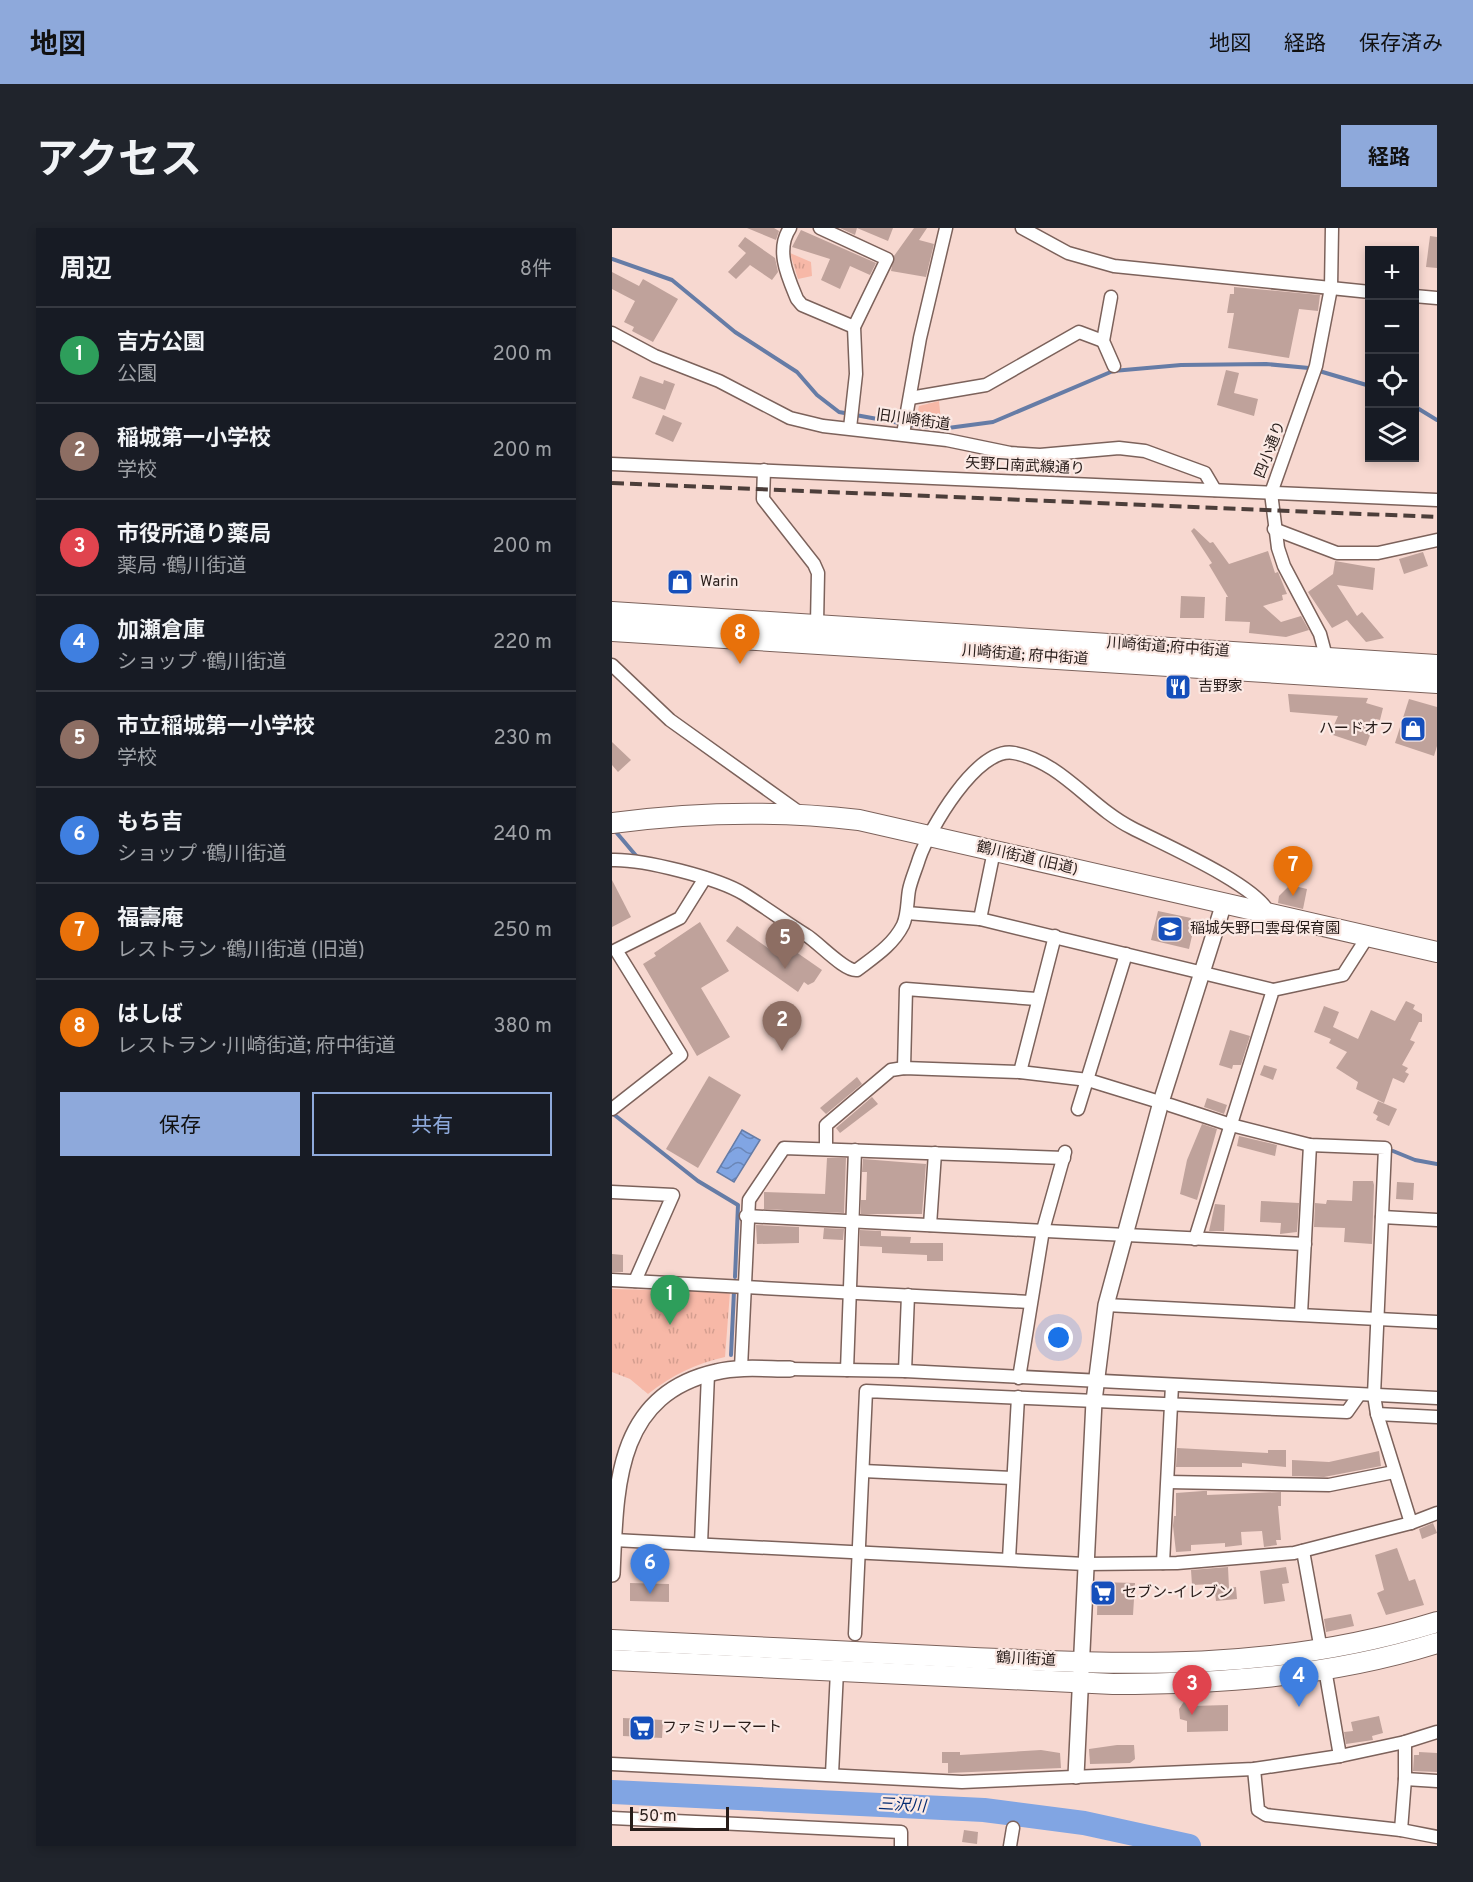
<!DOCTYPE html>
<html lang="ja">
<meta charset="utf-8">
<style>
:root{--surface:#171b24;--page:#20242c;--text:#f1f3f6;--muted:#9ea1a6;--line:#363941;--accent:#8ea9db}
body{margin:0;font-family:Overpass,"Noto Sans JP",sans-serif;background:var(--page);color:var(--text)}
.controls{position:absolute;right:18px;top:18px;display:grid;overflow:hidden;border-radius:0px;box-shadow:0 3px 9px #0003}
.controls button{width:54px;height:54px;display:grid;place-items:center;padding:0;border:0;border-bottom:2px solid var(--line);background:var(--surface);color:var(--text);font:30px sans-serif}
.scale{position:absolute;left:18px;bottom:15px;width:99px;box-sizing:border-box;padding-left:6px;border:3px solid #271c19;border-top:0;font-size:16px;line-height:21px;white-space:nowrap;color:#271c19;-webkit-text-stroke:4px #fbe9e4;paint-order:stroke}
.you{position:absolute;left:447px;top:1110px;width:21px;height:21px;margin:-15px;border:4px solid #fff;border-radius:50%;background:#1a73e8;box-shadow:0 0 0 9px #1a73e833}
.badge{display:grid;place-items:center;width:39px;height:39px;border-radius:50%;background:var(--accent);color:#fff;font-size:20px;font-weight:700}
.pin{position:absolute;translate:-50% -50px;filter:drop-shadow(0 2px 3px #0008)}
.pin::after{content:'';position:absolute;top:32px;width:21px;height:18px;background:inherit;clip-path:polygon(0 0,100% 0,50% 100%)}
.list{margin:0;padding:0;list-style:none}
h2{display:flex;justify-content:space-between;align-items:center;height:78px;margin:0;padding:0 24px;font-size:26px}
h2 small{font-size:20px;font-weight:400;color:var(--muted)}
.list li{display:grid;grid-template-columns:39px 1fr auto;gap:18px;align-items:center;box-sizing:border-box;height:96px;padding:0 24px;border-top:2px solid var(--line)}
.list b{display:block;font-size:22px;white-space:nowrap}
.list p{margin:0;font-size:20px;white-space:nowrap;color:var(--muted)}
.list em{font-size:20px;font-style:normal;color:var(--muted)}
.actions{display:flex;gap:12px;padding:18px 24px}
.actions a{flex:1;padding:14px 0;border:2px solid var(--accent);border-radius:0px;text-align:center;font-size:21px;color:var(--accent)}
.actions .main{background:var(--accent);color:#111}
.icon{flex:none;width:33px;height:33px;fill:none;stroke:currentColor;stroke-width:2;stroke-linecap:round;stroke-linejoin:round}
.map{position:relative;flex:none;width:825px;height:1618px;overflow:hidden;border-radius:0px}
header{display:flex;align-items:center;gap:36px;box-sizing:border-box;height:84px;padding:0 30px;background:var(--accent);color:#111}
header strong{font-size:28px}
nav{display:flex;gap:33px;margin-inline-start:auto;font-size:21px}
.intro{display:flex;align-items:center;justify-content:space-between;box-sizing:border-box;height:144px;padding:0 36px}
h1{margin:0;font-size:42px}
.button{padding:15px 27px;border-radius:0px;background:var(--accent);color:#111;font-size:21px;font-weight:700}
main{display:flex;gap:36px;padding:0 36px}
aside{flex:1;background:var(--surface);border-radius:0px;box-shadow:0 3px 9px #0003}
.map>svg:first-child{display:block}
.park{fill:url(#park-tufts)}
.water{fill:url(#water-waves);stroke:#667ca6;stroke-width:1.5}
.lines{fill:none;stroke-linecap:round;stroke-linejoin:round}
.stream{stroke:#667ca6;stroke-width:4}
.river{stroke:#81a5e3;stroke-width:24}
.building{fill:#bfa29b}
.minor-casing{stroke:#7c625b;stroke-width:15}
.tertiary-casing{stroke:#7c625b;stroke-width:18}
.primary-casing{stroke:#7c625b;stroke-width:22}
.minor{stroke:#fff;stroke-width:12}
.tertiary{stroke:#fff;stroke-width:15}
.primary{stroke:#fff;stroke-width:20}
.rail{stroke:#4c3e3a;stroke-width:4;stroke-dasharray:12 6;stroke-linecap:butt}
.labels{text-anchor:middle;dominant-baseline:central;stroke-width:4.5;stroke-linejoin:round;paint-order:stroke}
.street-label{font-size:15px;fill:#271c19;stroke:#fbe9e4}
.poi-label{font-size:15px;fill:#271c19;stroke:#fbe9e4;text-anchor:start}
.water-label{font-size:16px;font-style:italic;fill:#052c73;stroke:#fbe9e4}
</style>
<header>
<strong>地図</strong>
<nav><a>地図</a><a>経路</a><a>保存済み</a></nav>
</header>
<div class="intro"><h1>アクセス</h1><a class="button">経路</a></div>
<main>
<aside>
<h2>周辺<small>8件</small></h2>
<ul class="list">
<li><span class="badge" style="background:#2e9e5b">1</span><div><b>吉方公園</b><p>公園</p></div><em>200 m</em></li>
<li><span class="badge" style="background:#8d6e63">2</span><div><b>稲城第一小学校</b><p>学校</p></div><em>200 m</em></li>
<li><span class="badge" style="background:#e0444e">3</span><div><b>市役所通り薬局</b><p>薬局 · 鶴川街道</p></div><em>200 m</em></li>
<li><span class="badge" style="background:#3f7fe0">4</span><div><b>加瀬倉庫</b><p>ショップ · 鶴川街道</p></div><em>220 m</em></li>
<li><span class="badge" style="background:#8d6e63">5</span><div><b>市立稲城第一小学校</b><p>学校</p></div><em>230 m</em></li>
<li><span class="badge" style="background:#3f7fe0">6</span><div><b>もち吉</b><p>ショップ · 鶴川街道</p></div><em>240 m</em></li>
<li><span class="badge" style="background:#e8710a">7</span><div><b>福壽庵</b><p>レストラン · 鶴川街道 (旧道)</p></div><em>250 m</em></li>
<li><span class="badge" style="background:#e8710a">8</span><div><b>はしば</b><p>レストラン · 川崎街道; 府中街道</p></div><em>380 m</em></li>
</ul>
<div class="actions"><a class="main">保存</a><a>共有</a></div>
</aside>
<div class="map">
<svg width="825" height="1618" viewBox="0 0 825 1618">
<defs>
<pattern id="park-tufts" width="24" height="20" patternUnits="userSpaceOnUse" patternTransform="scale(1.5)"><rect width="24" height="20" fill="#f7b8a7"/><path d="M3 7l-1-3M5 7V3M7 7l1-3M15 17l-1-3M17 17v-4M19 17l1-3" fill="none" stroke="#d49e8f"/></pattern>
<pattern id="water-waves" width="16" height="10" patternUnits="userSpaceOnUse" patternTransform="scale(1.5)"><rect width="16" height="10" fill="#81a5e3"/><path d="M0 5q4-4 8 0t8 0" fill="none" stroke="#6a86b7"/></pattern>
</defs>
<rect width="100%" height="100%" fill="#f7d8d0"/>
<!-- park -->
<g class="park">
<polygon points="178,25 199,34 200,48 186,51"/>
<polygon points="327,173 329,193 304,191 307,178"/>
<path d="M0,1061L118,1064L113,1129C83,1136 60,1147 36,1166L18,1151L0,1144Z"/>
</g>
<!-- water -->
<polygon class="water" points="130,902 148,912 122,954 105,944"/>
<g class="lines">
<!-- stream -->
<g class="stream">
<polyline points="0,31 60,52 123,104 185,144 205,167 227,184 304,198 336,200 381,194 501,143 569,137 654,136 697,140 758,158"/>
<polyline points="802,178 825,192"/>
<polyline points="4,604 26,630"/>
<polyline points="0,885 86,953 126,977 123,1049"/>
<polyline points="781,923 803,932 825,936"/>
<polyline points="119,1127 122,1063"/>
</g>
<!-- river -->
<polyline class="river" points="0,1564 372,1582 472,1595 577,1618"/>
</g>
<!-- building -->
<g class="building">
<polygon points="135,0 162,0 167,3 164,12"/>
<polygon points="228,0 281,0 276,13 245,0 243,7"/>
<polygon points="302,0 315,0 307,12 322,16 314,49 279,43 282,28"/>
<polygon points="189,2 264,35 258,47 238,38 228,61 209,52 218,31 180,19"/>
<polygon points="818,8 825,9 825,40 814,39"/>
<polygon points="133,9 163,30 166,44 160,52 138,37 124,51 116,44 134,25 126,18"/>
<polygon points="0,44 27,58 31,51 66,71 41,114 20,103 22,99 12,94 23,73 0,61"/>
<polygon points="622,59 708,67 706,83 687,81 677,130 616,120 622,85 615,85 618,66 622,66"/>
<polygon points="614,142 627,145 622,165 646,171 642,188 605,177"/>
<polygon points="28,148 51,156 52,152 63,156 53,182 20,170"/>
<polygon points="51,187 70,195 61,214 43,206"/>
<polygon points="582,300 598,315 601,314 617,336 656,323 663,345 666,344 675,366 670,367 671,372 651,378 669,394 689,388 697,402 674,409 637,405 638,394 613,393 614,369 616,369 597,337 600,335 579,303"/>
<polygon points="811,324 816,338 792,346 787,331"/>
<polygon points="723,333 763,340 761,362 725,357 745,388 750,384 772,410 754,414 735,392 720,400 696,364 721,346"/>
<polygon points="569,368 593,369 592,390 568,390"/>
<polygon points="676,466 756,470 754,475 771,480 768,492 764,491 754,518 718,506 726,488 678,484"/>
<polygon points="797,471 825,479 825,518 822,528 783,515"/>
<polygon points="0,514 19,532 6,544 0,537"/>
<polygon points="0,652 19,689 0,699"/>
<polygon points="678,657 695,661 691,681 666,675 667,668"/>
<polygon points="546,683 579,690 577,697 582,699 577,721 539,712"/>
<polygon points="88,694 117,743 89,760 118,809 85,828 31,736 44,728 42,725"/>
<polygon points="125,698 167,728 174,717 210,742 202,754 196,757 192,754 186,764 114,713"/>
<polygon points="794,773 803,777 801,781 810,786 810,794 807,794 798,812 803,814 790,837 796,840 793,844 797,846 792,855 781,850 772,875 744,861 746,854 724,840 735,824 717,815 719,811 702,804 712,778 727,784 721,799 746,811 759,782 783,793"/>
<polygon points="618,802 638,808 629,837 621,837 620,841 607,837"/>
<polygon points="652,837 665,841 661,852 648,847"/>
<polygon points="97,848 129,867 86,940 54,921"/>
<polygon points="245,849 250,856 214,886 208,880"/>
<polygon points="260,869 266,876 228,905 224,900"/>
<polygon points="595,870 615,877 612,886 592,879"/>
<polygon points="766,873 785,881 777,898 764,892 766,888 761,885"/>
<polygon points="590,896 605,901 585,972 568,966 575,932"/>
<polygon points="627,908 665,917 663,928 625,918"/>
<polygon points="215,930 234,930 232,985 152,981 152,964 213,966"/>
<polygon points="251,931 314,936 310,986 249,986 249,972 254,972 255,944 250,944"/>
<polygon points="741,953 761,953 762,957 760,1016 732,1014 733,1000 702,999 703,975 714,976 715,972 740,973"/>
<polygon points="785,954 802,955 801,972 784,971"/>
<polygon points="649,973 687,975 685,1004 668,1006 669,995 648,994"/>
<polygon points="603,976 613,977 612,1003 597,1003"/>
<polygon points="144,997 187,999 187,1015 145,1016"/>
<polygon points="212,1000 232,1001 231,1012 211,1011"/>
<polygon points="248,1002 269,1003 269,1008 299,1009 298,1015 331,1015 331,1033 315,1033 315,1027 270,1025 270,1019 248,1018"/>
<polygon points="0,1026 11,1027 11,1044 0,1044"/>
<polygon points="565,1220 656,1225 656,1222 674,1222 674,1239 630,1235 630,1239 564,1239"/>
<polygon points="767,1223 769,1238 712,1249 680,1248 680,1232 717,1234"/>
<polygon points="591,1263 595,1263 595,1267 669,1264 669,1278 666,1278 669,1312 664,1312 665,1317 652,1319 650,1303 629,1304 630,1317 613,1319 613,1315 579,1317 579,1323 564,1324 561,1298 562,1288 564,1288 564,1265"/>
<polygon points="821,1295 825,1305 810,1311 807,1301"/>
<polygon points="785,1320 797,1353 803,1351 812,1377 774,1387 765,1365 772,1362 763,1327"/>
<polygon points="616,1339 617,1360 624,1359 625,1371 604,1373 602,1356 580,1357 579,1342"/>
<polygon points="674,1339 677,1355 670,1356 673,1373 652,1376 648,1343"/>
<polygon points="486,1354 523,1355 521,1387 485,1387"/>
<polygon points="18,1355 57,1356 57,1374 18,1373"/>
<polygon points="739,1386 742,1398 714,1404 712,1391"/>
<polygon points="577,1466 580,1466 579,1478 616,1477 616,1503 575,1504 575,1493 568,1491 567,1481"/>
<polygon points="767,1488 771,1505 760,1508 761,1512 734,1516 732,1504 741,1503 739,1494"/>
<polygon points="11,1490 51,1492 50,1510 11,1508"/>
<polygon points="505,1517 522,1517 523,1531 518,1535 478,1536 477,1521"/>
<polygon points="429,1522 448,1525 449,1540 336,1545 336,1535 330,1535 330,1524 348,1524 348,1527"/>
<polygon points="807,1524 825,1525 825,1544 801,1543 802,1527 807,1527"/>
<polygon points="352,1602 366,1604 365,1616 350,1614"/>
</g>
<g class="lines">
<!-- minor casing -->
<g class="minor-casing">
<g id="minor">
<path d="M178,0C163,22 176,49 185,71L190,77L242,99"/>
<polyline points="208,0 275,31 242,99 244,146 238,200"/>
<polyline points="410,0 456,25 502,38 758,64"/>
<polyline points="802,68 825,70"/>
<polyline points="499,69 491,113 502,138"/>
<polyline points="0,105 43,128 107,153 178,190 211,198 335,212 398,225 428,227 507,220 533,223 593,245 603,262"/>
<polyline points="298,170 374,157 467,104 491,113"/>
<polyline points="291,206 308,110 334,0"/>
<polyline points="0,236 825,272"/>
<polyline points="152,242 151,271 202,336 206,345 205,396"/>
<polyline points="662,301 725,325 766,325 825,312"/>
<polyline points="716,436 708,406 672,338 666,320 659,265 704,138 719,60 720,0"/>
<polyline points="0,437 58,492 188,585"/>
<path d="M0,632C31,631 106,650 132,666C153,679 173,694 194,707C206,714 233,744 245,742C262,729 281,717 291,697C296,686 295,673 297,662C299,652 304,641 307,631C317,602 365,518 402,525C450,534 478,579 520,600C551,616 645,657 657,685"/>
<polyline points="295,685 368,691 661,762"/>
<polyline points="368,691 382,623"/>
<polyline points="292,840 294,761 425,771"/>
<polyline points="408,844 443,708"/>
<polyline points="558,877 619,897 698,917 773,920 762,1167 765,1186 799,1295"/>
<polyline points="0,881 69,827 4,722 68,690 93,650"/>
<polyline points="466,881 514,726"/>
<polyline points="214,921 214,897 279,842 292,840 408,844 476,852 541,872"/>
<polyline points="0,964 61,967 23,1053"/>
<polyline points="134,988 693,1016"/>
<polyline points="770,989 825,992"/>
<polyline points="318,997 323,925"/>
<polyline points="583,1011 661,762 731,747 756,708"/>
<polyline points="0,1052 418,1074"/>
<polyline points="494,1077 825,1094"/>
<polyline points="689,1086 698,917"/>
<polyline points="129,1140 137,972 172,920 452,930"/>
<polyline points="178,1141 293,1143 825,1170"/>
<polyline points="235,1142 243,922"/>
<polyline points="293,1143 296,1067"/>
<polyline points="407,1150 431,1002 453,924"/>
<polyline points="765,1186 825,1189"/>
<polyline points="251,1243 400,1250"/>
<polyline points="556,1254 717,1257 782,1244"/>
<polyline points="2,1312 473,1336 565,1335 682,1325 799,1295 825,1285"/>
<polyline points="89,1316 96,1146"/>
<polyline points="691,1323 709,1422"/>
<polyline points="397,1331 406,1169"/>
<polyline points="551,1335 560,1157"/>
<polyline points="243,1406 254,1163 735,1184 747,1167"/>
<polyline points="713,1441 728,1528"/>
<polyline points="0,1536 350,1554 642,1541 728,1528 793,1514 825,1504"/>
<polyline points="642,1541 646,1582 654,1587 789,1602 825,1609"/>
<polyline points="220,1546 225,1443"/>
<polyline points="793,1551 825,1553"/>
<polyline points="0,1590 289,1604 289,1618"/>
<polyline points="789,1602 793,1551 793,1514"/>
<polyline points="398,1618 401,1600"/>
</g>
</g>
<!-- tertiary casing -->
<g class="tertiary-casing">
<g id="tertiary">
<path d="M0,1346C4,1261 2,1167 104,1144C128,1138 154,1141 178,1141"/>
<polyline points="464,1548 482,1173 494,1077 549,874 612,675"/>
</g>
</g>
<!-- primary casing -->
<g class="primary-casing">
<g id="primary">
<polyline points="0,384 825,437"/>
<polyline points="0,403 825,455"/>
<path d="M0,595C84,584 163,582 247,592L825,724"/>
<path d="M0,1412C115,1418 229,1423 344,1429C513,1437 660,1445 825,1394"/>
<path d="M0,1432L501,1456C610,1456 720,1448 825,1415"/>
</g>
</g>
<!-- minor -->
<use href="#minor" class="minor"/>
<!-- tertiary -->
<use href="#tertiary" class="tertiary"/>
<!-- primary -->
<use href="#primary" class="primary"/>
<!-- rail -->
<polyline class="rail" points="0,255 825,289"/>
</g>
<!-- icons -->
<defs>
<g id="shop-square" transform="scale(1.35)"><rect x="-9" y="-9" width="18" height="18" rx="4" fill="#154fbb" stroke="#fbe9e4"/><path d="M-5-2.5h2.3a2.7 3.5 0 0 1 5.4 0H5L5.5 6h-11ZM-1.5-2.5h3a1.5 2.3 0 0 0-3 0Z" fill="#fff"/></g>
<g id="restaurant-square" transform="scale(1.35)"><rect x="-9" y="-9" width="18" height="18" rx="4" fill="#154fbb" stroke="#fbe9e4"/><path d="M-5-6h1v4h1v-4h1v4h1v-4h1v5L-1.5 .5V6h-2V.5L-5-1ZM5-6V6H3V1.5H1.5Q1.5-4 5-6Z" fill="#fff"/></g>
<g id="school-square" transform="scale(1.35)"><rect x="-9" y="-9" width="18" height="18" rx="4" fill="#154fbb" stroke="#fbe9e4"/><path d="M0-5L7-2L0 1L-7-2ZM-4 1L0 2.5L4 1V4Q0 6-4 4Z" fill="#fff"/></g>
<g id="supermarket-square" transform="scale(1.35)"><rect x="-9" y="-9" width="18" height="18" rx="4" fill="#154fbb" stroke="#fbe9e4"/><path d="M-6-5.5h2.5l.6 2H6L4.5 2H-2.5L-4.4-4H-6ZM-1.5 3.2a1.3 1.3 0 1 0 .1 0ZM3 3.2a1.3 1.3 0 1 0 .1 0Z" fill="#fff"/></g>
</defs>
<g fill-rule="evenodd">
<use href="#shop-square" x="68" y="354"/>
<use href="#restaurant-square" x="566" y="459"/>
<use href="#shop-square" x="801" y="501"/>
<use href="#school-square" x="558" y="701"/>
<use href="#supermarket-square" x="491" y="1365"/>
<use href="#supermarket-square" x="30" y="1500"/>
</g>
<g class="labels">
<!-- street labels -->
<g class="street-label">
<text transform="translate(301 193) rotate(8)">旧川崎街道</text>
<text transform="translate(659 222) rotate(-69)">四小通り</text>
<text transform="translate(413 239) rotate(3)">矢野口南武線通り</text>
<text transform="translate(556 420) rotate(4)">川崎街道;府中街道</text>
<text transform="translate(413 428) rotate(4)">川崎街道; 府中街道</text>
<text transform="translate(415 631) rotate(13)">鶴川街道 (旧道)</text>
<text transform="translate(414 1432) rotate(3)">鶴川街道</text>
</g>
<!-- poi labels -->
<g class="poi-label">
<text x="88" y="354">Warin</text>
<text x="586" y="459">吉野家</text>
<text x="782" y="501" text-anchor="end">ハードオフ</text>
<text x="578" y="701">稲城矢野口雲母保育園</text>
<text x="510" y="1365">セブン-イレブン</text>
<text x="50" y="1500">ファミリーマート</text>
</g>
<!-- water labels -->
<g class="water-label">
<text transform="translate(290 1578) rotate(3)">三沢川</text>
</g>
</g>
</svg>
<div class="controls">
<button>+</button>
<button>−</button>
<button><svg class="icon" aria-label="locate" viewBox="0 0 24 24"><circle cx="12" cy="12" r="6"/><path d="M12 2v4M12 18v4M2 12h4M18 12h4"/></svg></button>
<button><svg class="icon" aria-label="layers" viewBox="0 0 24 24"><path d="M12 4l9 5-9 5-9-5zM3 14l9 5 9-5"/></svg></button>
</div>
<div class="scale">50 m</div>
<div class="you"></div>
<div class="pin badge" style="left:58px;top:1097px;background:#2e9e5b">1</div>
<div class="pin badge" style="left:170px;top:823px;background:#8d6e63">2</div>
<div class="pin badge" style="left:580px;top:1487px;background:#e0444e">3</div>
<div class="pin badge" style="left:687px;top:1479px;background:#3f7fe0">4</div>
<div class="pin badge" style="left:173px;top:741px;background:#8d6e63">5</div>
<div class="pin badge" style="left:38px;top:1366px;background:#3f7fe0">6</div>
<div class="pin badge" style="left:681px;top:668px;background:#e8710a">7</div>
<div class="pin badge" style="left:128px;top:436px;background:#e8710a">8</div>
</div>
</main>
